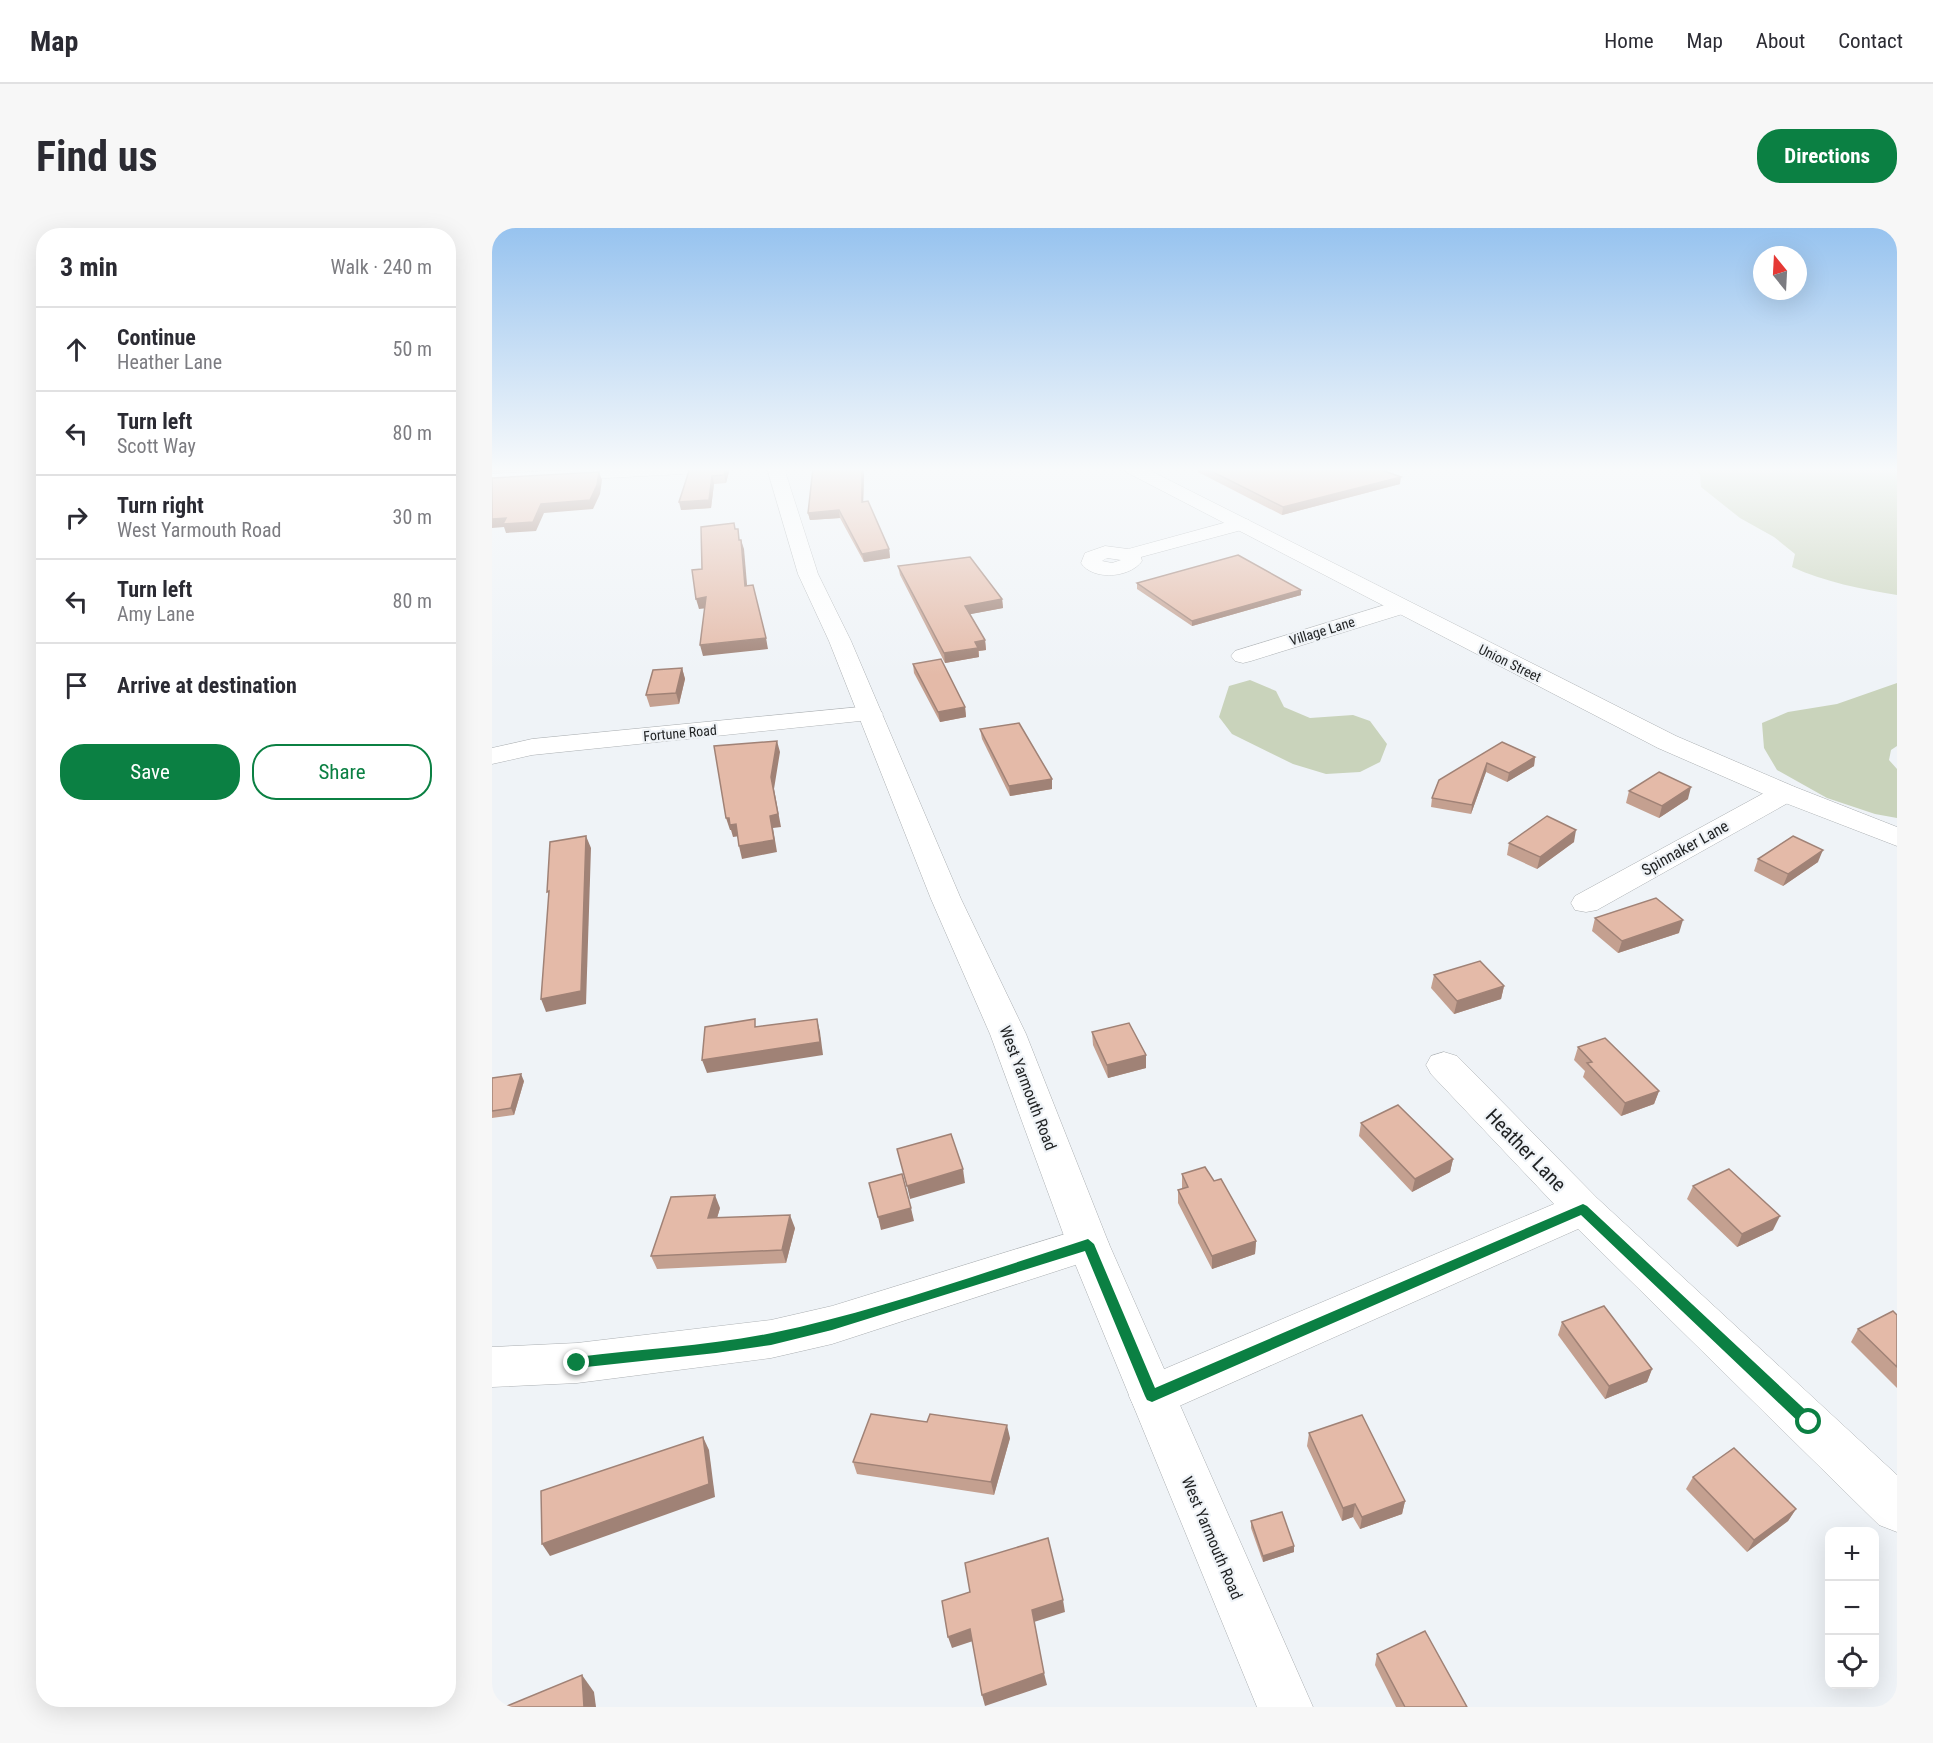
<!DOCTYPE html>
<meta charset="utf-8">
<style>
:root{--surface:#fff;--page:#f7f7f7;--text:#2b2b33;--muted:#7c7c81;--line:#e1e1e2;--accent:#0b8043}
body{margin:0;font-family:"Roboto Condensed",sans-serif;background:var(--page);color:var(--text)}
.controls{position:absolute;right:18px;bottom:18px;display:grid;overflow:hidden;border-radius:12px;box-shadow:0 6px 24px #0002}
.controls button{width:54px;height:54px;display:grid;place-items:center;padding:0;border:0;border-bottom:2px solid var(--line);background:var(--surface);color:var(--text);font:30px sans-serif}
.compass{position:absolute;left:1261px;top:18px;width:54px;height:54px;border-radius:50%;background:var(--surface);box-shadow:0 6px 24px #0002;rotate:342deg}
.stop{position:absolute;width:18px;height:18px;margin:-14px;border:4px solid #0b8043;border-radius:50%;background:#fff}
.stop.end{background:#0b8043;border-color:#fff;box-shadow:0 2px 6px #0008}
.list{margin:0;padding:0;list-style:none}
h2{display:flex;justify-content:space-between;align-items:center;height:78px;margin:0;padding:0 24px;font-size:26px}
h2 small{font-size:20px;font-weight:400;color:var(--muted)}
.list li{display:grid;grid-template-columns:39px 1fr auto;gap:18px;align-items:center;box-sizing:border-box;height:84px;padding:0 24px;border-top:2px solid var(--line)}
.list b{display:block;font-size:22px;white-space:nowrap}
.list p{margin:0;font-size:20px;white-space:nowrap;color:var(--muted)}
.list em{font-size:20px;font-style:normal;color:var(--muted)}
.actions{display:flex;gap:12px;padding:18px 24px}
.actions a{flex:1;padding:14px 0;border:2px solid var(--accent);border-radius:24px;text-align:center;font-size:21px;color:var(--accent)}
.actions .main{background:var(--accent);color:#fff}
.icon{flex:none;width:33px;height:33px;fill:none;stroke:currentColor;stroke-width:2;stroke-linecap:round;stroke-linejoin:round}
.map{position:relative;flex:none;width:1405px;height:1479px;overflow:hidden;border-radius:24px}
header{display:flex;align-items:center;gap:36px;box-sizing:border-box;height:84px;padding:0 30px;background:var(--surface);border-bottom:2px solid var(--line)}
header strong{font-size:28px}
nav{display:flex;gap:33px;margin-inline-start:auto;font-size:21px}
.intro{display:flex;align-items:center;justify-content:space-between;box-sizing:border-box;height:144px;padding:0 36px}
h1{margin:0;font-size:42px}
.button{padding:15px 27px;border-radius:24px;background:var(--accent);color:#fff;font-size:21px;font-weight:700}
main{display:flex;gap:36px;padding:0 36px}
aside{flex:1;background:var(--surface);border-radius:24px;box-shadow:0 6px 24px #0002}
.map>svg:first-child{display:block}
.green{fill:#c9d3bb}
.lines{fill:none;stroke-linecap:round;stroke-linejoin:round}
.street-casing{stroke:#abafb2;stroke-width:1}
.secondary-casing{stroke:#abafb2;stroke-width:1}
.street{fill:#fff;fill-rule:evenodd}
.secondary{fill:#fff;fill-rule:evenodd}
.wall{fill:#c4a090}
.shaded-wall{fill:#a08276}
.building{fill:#e4baa8;stroke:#a08276;stroke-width:1.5}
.route{fill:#0b8043}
.labels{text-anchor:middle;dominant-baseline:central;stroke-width:4.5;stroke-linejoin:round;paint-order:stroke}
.far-street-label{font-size:14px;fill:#1f2122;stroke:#eff3f7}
.street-label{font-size:16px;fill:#1f2122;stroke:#eff3f7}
.near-street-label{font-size:20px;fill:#1f2122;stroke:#eff3f7}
</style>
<header>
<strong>Map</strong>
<nav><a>Home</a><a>Map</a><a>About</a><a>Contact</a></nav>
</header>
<div class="intro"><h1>Find us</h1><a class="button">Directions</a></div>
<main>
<aside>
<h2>3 min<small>Walk · 240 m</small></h2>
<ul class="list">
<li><svg class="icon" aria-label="ahead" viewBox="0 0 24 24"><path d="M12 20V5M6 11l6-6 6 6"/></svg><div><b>Continue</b><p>Heather Lane</p></div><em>50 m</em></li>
<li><svg class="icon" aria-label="left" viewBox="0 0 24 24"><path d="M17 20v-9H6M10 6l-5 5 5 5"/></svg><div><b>Turn left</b><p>Scott Way</p></div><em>80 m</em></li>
<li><svg class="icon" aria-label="right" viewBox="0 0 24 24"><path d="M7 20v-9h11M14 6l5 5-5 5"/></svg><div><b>Turn right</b><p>West Yarmouth Road</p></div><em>30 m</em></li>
<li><svg class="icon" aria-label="left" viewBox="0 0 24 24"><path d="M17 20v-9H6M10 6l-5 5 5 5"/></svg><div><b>Turn left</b><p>Amy Lane</p></div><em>80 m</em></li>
<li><svg class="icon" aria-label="arrive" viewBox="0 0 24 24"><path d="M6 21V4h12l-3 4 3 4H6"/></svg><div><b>Arrive at destination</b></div></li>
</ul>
<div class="actions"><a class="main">Save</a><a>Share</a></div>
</aside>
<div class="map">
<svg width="1405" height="1479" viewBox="0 0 1405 1479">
<rect width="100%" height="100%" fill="#eff3f7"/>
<!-- green -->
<g class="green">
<path d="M1220,240L1405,241V367C1370,361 1332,354 1300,339L1303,326L1282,309L1248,290L1209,259L1208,246L1204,242Z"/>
<polygon points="758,452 784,463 792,479 818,490 861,487 878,493 895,516 888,534 868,544 834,546 801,536 740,506 727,489 737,458"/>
<polygon points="1405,455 1405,518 1399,522 1397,532 1405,541 1405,590 1383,586 1335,570 1285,542 1272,520 1270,495 1296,484 1345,476"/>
</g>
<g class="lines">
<!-- street casing -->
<g class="street-casing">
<g id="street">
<path d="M750,290L757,292L760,296L757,300L649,329L650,333C638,350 601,353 589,335L593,325L613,318L636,321ZM615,330L629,332L620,335L610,333Z"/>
<polygon points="909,372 917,374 920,379 917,384 759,433 751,435 743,433 739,428 743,423"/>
<polygon points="378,478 387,481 391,486 387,491 40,527 0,536 0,520 40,511"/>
<polygon points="1293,557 1303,559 1307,565 1303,571 1105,682 1094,684 1083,682 1079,675 1083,668 1283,559"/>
<polygon points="952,824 965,828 1105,970 1405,1247 1405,1304 1387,1297 1086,1001 676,1183 660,1189 644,1183 637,1168 644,1153 1062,976 939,846 934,837 939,828"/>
<polygon points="596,999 611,1004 617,1016 611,1028 340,1116 279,1130 85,1155 0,1159 0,1119 85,1115 279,1092 340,1078"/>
</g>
</g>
<!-- secondary casing -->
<g class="secondary-casing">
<g id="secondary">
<polygon points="116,240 218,240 215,244 209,245 0,256 0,246"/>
<polygon points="275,240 292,240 326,346 359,413 469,671 534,806 617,1016 821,1479 765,1479 575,1016 498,806 439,671 337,413 306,346"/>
<polygon points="631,240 653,240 1184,508 1303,559 1405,599 1405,618 1283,571 1166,520 634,244"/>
</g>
</g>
<!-- street -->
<use href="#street" class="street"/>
<!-- secondary -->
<use href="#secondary" class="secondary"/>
</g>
<!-- wall -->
<g class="wall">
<polygon points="0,240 80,240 0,244"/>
<polygon points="198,240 238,240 234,255 222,256 219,280 189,282"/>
<polygon points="706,240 884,240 908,256 790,287 706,244"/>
<polygon points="372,246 371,274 397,321 398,330 372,334 348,290 318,292 316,285"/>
<polygon points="406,338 510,371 511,380 478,386 493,412 494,422 487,423 487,429 453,435 408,347"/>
<polygon points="645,355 809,362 809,367 700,398 645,361"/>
<polygon points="421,436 473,479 474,489 448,494 422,445"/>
<polygon points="190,440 193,451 187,476 158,479 154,467"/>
<polygon points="488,501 560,561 518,568 490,511"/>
<polygon points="1010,514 1043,529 1042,538 1015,554 994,544 979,586 939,579 940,570"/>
<polygon points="1137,563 1196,571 1167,590 1134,575"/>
<polygon points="1082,614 1045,641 1015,627 1017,615"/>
<polygon points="1266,631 1326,634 1291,658 1262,643"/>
<polygon points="1103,690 1187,705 1126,725 1100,703"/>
<polygon points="942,747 1012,758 1009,771 962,786 939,760"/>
<polygon points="600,804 654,827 654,840 616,850 601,817"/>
<polygon points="1086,819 1167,863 1162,876 1129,888 1091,849 1093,843 1082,832"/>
<polygon points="0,850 32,853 22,887 0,890"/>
<polygon points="869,895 961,931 958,944 920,964 867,908"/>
<polygon points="690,946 722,953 764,1013 763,1026 720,1041 686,975 686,962 690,961"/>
<polygon points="1201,958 1281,1002 1245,1019 1195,971"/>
<polygon points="228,980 225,990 303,1000 294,1035 165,1041 159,1028"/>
<polygon points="1405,1087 1405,1160 1359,1114 1366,1101"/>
<polygon points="1070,1094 1160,1141 1155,1154 1113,1171 1066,1107"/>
<polygon points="817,1205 913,1273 910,1286 868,1301 861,1289 850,1293 815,1218"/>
<polygon points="518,1210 502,1267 365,1246 361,1234"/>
<polygon points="1201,1249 1304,1281 1296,1293 1255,1324 1194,1261"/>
<polygon points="759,1293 802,1318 802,1324 771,1334 759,1300"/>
<polygon points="885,1426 975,1479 904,1479 883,1437"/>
</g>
<!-- shaded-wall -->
<g class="shaded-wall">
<polygon points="234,240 238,240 234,255 232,247"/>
<polygon points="371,240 372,246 371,282 370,274"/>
<polygon points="107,244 110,252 108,266 101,281 52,285 44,303 14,305 12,299 0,300 0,291 14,290 49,276"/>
<polygon points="220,248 222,256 219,280 189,282 187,274"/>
<polygon points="909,249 908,256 790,287 791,279"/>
<polygon points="347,282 348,290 318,292 316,285"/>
<polygon points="249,312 252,321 256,368 253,358"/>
<polygon points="397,321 398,330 372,334 370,326"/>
<polygon points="809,362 809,367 700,398 700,393"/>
<polygon points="214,369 216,380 207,381 204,371"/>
<polygon points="510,371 511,380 474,387 473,378"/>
<polygon points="274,410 276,421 211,428 208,417"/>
<polygon points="493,412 494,422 486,423 487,429 453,435 452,425 483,414"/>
<polygon points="190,440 193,451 187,476 184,465"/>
<polygon points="473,479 474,489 448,494 446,484"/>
<polygon points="285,513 288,524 282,561 289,599 281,600 285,624 250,631 247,618 278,588 279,549"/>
<polygon points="1043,529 1042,538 1015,554 1017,545"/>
<polygon points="995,535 994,544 979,586 980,577"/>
<polygon points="560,551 560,561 518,568 517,558"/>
<polygon points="1199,559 1196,571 1167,590 1170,578"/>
<polygon points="234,590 237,590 244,596 248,608 241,609 239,602 238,602"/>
<polygon points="1084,602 1082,614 1045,641 1048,629"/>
<polygon points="94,608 99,620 94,776 54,784 49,771"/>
<polygon points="1331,622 1326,634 1291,658 1296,646"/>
<polygon points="1191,692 1187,705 1126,725 1130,713"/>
<polygon points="1012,758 1009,771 962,786 965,773"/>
<polygon points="325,791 328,804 331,827 215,845 210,832"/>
<polygon points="654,827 654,840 616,850 615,837"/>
<polygon points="29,846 32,853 22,887 19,880"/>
<polygon points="1167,863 1162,876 1129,888 1133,875"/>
<polygon points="961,931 958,944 920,964 923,951"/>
<polygon points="471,941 473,955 418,971 415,958"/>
<polygon points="223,967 228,980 221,1003 216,990"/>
<polygon points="419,980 422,993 389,1002 386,989"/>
<polygon points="298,987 303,1000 294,1035 290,1022"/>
<polygon points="1288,988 1281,1002 1245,1019 1250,1006"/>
<polygon points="764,1013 763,1026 720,1041 720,1028"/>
<polygon points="1160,1141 1155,1154 1113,1171 1117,1158"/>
<polygon points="515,1197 518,1210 502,1267 499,1254"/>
<polygon points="211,1209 217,1222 223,1269 58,1328 50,1316"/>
<polygon points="913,1273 910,1286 868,1301 870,1289"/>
<polygon points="863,1276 861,1289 850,1293 851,1280"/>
<polygon points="1304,1281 1296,1293 1255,1324 1262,1312"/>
<polygon points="802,1318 802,1324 771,1334 771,1328"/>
<polygon points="571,1372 573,1384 542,1394 540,1382"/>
<polygon points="478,1401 481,1413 460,1420 456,1409"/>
<polygon points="552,1445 555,1457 493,1478 490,1467"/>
<polygon points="90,1447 102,1464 104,1479 92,1479"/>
</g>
<!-- building -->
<g class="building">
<polygon points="198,240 234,240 232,247 220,248 217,272 187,274"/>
<polygon points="321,240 370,240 370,274 376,273 397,321 370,326 347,282 316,285"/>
<polygon points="713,240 884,240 909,249 791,279"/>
<polygon points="107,244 105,257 98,272 49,276 41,294 11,296 14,290 0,291 0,250"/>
<polygon points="242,295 243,301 246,301 247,312 249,312 253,358 261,357 274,410 208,417 214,369 204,371 200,342 210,341 209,299"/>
<polygon points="746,327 809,362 700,393 645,355"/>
<polygon points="478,329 510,371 473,378 493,412 483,414 486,420 452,425 406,338"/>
<polygon points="449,431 473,479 446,484 421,436"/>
<polygon points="190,440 184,465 154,467 161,442"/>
<polygon points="527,495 560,551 517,558 488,501"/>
<polygon points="285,513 279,549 286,586 278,588 282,612 247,618 244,596 238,597 237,590 234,590 222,518"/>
<polygon points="1010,514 1043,529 1017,545 995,535 980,577 940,570 947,552"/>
<polygon points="1167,544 1199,559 1170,578 1137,563"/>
<polygon points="1055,588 1084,602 1048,629 1017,615"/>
<polygon points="94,608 89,763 49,771 57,663 55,664 58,614"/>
<polygon points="1301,608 1331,622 1296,646 1266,631"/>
<polygon points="1164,670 1191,692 1130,713 1103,690"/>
<polygon points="988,733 1012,758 965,773 942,747"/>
<polygon points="263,791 263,799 325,791 328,814 210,832 213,799"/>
<polygon points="637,795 654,827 615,837 600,804"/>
<polygon points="1113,810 1167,863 1133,875 1095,835 1100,834 1086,819"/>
<polygon points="29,846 19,880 0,883 0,850"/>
<polygon points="906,877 961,931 923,951 869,895"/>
<polygon points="459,906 471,941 415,958 405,921"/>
<polygon points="713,939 722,953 729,951 764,1013 720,1028 686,962 696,959 690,946"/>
<polygon points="1237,941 1288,988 1250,1006 1201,958"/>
<polygon points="410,946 419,980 386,989 377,955"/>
<polygon points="223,967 216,990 298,987 290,1022 159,1028 179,969"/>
<polygon points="1112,1078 1160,1141 1117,1158 1070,1094"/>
<polygon points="1401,1083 1405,1087 1405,1139 1366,1101"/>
<polygon points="379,1186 435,1194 438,1186 515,1197 499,1254 361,1234"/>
<polygon points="870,1187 913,1273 870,1289 863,1276 851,1280 817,1205"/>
<polygon points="211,1209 217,1256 50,1316 49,1263"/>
<polygon points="1242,1220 1304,1281 1262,1312 1201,1249"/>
<polygon points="790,1284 802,1318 771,1328 759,1293"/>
<polygon points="556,1310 571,1372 540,1382 552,1445 490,1467 478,1401 456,1409 450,1373 478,1364 473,1335"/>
<polygon points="933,1403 975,1479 913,1479 885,1426"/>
<polygon points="90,1447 92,1479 15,1479 15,1478"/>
</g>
<!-- sky -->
<linearGradient id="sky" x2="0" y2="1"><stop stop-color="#97c3ef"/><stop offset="0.54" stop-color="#f8fafb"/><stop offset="1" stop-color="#f8fafb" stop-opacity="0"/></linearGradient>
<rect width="1405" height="447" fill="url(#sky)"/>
<!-- route -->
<path class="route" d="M1091,976L1095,978L1322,1190L1324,1194L1322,1199L1317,1201L1312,1199L1089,987L660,1174L655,1172L653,1168L593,1023L340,1102L279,1117L224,1125L85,1140L80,1139L78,1135L80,1130L85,1129C150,1121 216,1118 280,1105C386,1083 493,1044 596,1011L602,1016L663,1160Z"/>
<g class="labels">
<!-- far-street labels -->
<g class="far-street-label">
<text transform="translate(830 403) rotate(-17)">Village Lane</text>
<text transform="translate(1018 435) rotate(26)">Union Street</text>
<text transform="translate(188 505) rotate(-5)">Fortune Road</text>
</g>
<!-- street labels -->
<g class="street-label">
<text transform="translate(1193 620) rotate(-29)">Spinnaker Lane</text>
<text transform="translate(536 860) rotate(69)">West Yarmouth Road</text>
<text transform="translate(720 1310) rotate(67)">West Yarmouth Road</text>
</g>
<!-- near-street labels -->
<g class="near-street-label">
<text transform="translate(1034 922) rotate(46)">Heather Lane</text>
</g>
</g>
</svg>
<div class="controls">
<button>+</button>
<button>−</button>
<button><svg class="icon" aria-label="locate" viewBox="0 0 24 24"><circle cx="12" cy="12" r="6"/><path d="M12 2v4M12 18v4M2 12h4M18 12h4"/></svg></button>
</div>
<svg class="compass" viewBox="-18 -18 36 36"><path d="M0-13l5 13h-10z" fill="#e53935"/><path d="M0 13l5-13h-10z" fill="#7c7c81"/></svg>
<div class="stop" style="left:1317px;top:1194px"></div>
<div class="stop end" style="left:85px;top:1135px"></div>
</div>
</main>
